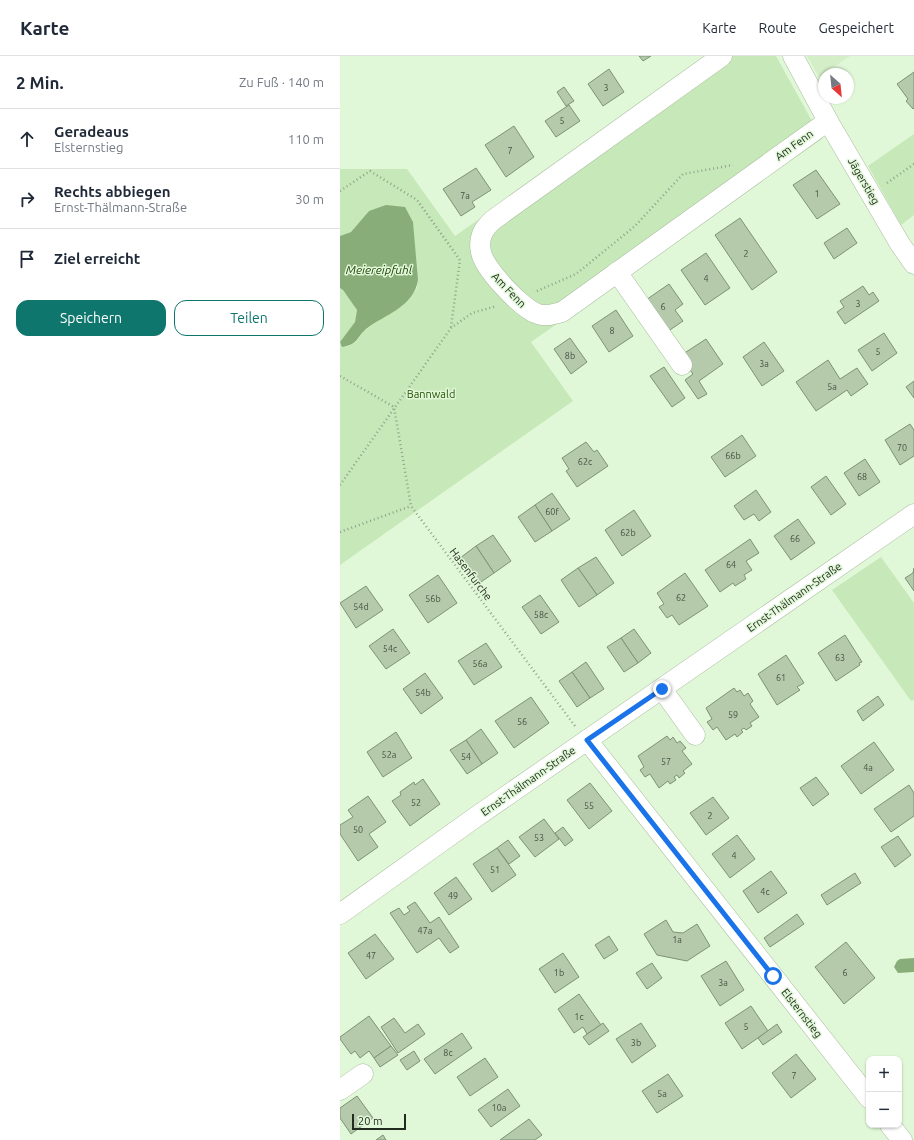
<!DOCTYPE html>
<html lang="de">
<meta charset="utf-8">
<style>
:root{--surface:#fff;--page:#f2f2f3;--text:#1f2937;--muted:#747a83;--line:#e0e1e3;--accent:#0f766e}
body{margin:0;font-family:Ubuntu,sans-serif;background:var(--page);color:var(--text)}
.controls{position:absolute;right:12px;bottom:12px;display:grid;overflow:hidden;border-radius:8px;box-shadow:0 1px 3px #0004}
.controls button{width:36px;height:36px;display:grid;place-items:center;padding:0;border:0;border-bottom:1px solid var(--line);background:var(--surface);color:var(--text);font:20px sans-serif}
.compass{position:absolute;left:478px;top:12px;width:36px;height:36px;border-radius:50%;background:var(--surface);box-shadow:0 1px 3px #0004;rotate:153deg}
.scale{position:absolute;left:12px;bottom:10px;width:54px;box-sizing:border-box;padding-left:4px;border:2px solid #222b1f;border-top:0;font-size:11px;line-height:14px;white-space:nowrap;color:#222b1f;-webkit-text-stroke:3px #e1f8d8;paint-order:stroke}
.stop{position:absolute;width:12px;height:12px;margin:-9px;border:3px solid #1a73e8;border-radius:50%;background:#fff}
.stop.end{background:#1a73e8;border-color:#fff;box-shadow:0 1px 4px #0008}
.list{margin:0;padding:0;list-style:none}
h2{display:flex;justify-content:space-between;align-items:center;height:52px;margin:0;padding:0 16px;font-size:17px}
h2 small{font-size:13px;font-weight:400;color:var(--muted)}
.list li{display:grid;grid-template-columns:26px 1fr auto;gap:12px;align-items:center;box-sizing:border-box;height:60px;padding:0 16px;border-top:1px solid var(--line)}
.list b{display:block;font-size:15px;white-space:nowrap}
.list p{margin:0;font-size:13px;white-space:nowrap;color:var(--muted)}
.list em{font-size:13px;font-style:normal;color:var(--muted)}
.actions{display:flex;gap:8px;padding:12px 16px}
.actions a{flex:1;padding:9px 0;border:1px solid var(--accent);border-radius:12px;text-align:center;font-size:14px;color:var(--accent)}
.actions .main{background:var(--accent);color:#fff}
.icon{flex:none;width:22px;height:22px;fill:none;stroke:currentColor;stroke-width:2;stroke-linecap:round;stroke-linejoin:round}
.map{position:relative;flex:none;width:574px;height:1084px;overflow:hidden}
header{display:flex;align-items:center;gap:24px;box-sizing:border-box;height:56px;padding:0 20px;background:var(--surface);border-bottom:1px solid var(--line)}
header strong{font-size:19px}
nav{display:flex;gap:22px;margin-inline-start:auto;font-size:14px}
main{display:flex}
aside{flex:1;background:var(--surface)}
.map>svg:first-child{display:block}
.built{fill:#d4eec8}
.green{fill:#c7e8b8}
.water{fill:#89ad78}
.building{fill:#b4caab;stroke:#7e9275}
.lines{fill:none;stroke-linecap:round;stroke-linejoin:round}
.minor-casing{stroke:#a8bd9f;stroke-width:21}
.path{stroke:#91a38b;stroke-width:2.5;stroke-dasharray:1 3;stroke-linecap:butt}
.minor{stroke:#fff;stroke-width:20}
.route{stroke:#1a73e8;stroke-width:5}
.labels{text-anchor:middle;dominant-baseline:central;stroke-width:3;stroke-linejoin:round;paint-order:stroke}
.number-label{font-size:9px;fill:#465342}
.street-label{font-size:11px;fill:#222b1f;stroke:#e1f8d8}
.park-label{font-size:11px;fill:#275405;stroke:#e1f8d8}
.water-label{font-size:12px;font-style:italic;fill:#22450c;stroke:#e1f8d8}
</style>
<header>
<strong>Karte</strong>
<nav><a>Karte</a><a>Route</a><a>Gespeichert</a></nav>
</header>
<main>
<aside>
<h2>2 Min.<small>Zu Fuß · 140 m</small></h2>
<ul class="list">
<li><svg class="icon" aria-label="ahead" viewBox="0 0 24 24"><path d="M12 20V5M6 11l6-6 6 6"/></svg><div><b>Geradeaus</b><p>Elsternstieg</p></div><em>110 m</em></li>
<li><svg class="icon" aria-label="right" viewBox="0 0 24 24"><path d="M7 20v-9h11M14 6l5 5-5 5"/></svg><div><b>Rechts abbiegen</b><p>Ernst-Thälmann-Straße</p></div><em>30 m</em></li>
<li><svg class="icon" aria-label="arrive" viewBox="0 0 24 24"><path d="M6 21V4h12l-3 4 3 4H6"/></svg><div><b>Ziel erreicht</b></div></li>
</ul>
<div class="actions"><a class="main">Speichern</a><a>Teilen</a></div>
</aside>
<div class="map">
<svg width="574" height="1084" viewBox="0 0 574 1084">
<rect width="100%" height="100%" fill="#e1f8d8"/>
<!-- built -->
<polygon class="built" points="467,0 510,0 479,21"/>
<!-- green -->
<g class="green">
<polygon points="372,0 436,0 482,83 191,286 233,345 0,509 0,287 3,291 9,290 17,285 24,275 69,243 77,232 78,224 29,155 11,176 0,180 0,113 67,113 115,180"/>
<polygon points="574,78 574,159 561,169 528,110"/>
<polygon points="0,232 3,234 17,254 15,266 0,286"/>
<polygon points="541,501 574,547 574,644 571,645 492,534"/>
</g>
<!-- water -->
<g class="water">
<path d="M46,149L65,151L73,166L78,224C74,251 44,259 26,273C16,282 19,288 2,291L0,286L15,266L17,254L3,234L0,232V180L11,176L29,155Z"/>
<polygon points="574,902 574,916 558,917 554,911 557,905 560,903"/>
</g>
<!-- building -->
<g class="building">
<polygon points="299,0 311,0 303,5"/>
<polygon points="269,13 284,36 263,50 248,28"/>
<polygon points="574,16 574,52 573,53 566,45 568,43 557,28"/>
<polygon points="224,31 234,45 226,50 217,36"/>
<polygon points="229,49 240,65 216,81 205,65"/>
<polygon points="174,70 194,101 166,121 145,89"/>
<polygon points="136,112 151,134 132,146 135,151 121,160 103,133"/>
<polygon points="476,114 500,148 477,163 453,129"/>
<polygon points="400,162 437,216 412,234 375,179"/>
<polygon points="507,172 517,187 494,203 484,187"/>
<polygon points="366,197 390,232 365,249 341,214"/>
<polygon points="329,228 343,248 335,254 343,265 324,278 303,246"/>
<polygon points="523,230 529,239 533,236 539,245 505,268 497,256 504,251 500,245"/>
<polygon points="276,254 293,280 269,296 252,270"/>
<polygon points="544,277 557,297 532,315 518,294"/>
<polygon points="230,282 247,306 231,318 214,293"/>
<polygon points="366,283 383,308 359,325 367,338 358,343 345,324 353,318 340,300"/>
<polygon points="424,286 444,315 422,330 403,301"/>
<polygon points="488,304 500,323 517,312 528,328 511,340 507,334 476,355 456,326"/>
<polygon points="324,311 345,342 332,351 310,320"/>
<polygon points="574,325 574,342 566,331"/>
<polygon points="570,368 574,374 574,400 560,409 545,384"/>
<polygon points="402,379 416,400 385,421 371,401"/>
<polygon points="246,386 254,396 257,394 268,410 237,431 226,415 229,413 222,402"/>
<polygon points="525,403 540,426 519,440 504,417"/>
<polygon points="486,420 506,448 491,459 471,431"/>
<polygon points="416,434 431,456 419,465 414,458 404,464 394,450"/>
<polygon points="212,437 230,463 212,475 195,449"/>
<polygon points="195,449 212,475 195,486 178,461"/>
<polygon points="294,454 311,480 282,500 265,474"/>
<polygon points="458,463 475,487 451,504 434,480"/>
<polygon points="153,479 171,505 154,517 136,490"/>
<polygon points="410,483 419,497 406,505 412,514 404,519 406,523 395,530 393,527 380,536 365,514"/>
<polygon points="136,490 154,517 138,528 120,502"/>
<polygon points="256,501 274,527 257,539 238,512"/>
<polygon points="238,512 257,539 239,551 221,524"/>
<polygon points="574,512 574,535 565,522 573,517"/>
<polygon points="345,517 368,550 339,569 332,559 327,562 319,551 324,548 317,537"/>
<polygon points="98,519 117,547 88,567 69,539"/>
<polygon points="26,530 43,554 16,572 0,547"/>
<polygon points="200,539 219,566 201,578 182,551"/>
<polygon points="53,573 70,597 46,613 29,590"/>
<polygon points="294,573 311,597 298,607 281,582"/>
<polygon points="505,579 522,606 519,607 520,609 496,625 478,597"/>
<polygon points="281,582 298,607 284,616 267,591"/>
<polygon points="146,587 162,611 134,629 118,605"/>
<polygon points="446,599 464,627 457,631 460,634 437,649 418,618"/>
<polygon points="246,606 264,633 250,642 232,616"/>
<polygon points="232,616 250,642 237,651 219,625"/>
<polygon points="85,617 103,642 81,658 63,633"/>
<polygon points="394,632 397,636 400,634 404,640 408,637 413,645 410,648 419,661 410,667 412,670 406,674 404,672 401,674 403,676 397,681 395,678 386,684 377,671 373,674 367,666 372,663 366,652"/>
<polygon points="538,640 544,649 523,665 517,655"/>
<polygon points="191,641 209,667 174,692 155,665"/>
<polygon points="141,673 158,697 142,708 126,684"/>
<polygon points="56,676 72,702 43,721 27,696"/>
<polygon points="327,680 330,684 333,681 337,687 340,685 346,692 342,695 352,708 343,715 345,717 339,722 337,719 334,721 336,724 330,728 328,725 319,732 310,718 305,721 300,714 304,711 298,700"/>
<polygon points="126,684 142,708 127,718 110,694"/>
<polygon points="534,686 554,714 521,738 501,710"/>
<polygon points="476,721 489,738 473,750 460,732"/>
<polygon points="83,723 100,748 70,770 52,745 61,739 60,736 74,726 75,729"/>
<polygon points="250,727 272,755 249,773 227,744"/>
<polygon points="569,729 574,737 574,760 551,776 534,753"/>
<polygon points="28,740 46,766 29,778 38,791 18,805 0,778 0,769 13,761 8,754"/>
<polygon points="373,741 389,762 366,779 350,757"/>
<polygon points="204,763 219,783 195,801 179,781"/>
<polygon points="223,771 233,784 225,790 215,777"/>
<polygon points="397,779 415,803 390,822 372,798"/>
<polygon points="558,780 571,799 555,811 541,791"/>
<polygon points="168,784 180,800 169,808 157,792"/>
<polygon points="157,792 176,819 152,836 133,808"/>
<polygon points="431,815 447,837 418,857 403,835"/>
<polygon points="515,817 521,827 487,849 481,839"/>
<polygon points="116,821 132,843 109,859 94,837"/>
<polygon points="75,846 90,867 99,861 119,891 110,897 99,882 77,897 50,857 59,852 64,859 70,855 67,851"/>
<polygon points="457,858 464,868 430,891 424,882"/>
<polygon points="326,864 333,876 343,877 357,868 370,890 347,905 317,899 304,878"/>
<polygon points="35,878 54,903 26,923 8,897"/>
<polygon points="269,880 278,894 264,903 255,889"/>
<polygon points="506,886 535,922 504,948 475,911"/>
<polygon points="223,897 239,921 215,937 199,913"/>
<polygon points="386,905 404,934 380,950 361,920"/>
<polygon points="312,907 322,922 307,933 296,917"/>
<polygon points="239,938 261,969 247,978 243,971 234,977 218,953"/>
<polygon points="411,950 428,975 402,993 385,967"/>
<polygon points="29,960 51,990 34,1002 29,995 20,1002 15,995 11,998 0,983 0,981"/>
<polygon points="54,962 65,977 78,968 85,978 58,997 41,971"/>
<polygon points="263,967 269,975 249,989 243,981"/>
<polygon points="301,967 316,990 292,1007 276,983"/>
<polygon points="437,968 442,976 423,989 418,982"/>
<polygon points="122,977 132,992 95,1018 84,1003"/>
<polygon points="51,990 58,999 40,1011 34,1002"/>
<polygon points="74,995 80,1005 67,1014 60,1004"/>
<polygon points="456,998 476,1023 451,1042 432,1017"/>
<polygon points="145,1002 158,1021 130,1040 117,1021"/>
<polygon points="328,1018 343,1040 317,1057 302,1035"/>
<polygon points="168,1033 180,1050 151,1071 138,1054"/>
<polygon points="17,1040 33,1062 11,1078 0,1062 0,1052"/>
<polygon points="189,1063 202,1079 195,1084 160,1084"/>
<polygon points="43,1079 46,1084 36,1084"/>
</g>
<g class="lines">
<!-- minor casing -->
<g class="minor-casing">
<g id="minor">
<path d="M382,0L153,164C143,173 138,182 141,196C144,213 182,253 198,258C206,261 213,258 222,256L488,65"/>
<polyline points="453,0 488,65 560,188 574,208"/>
<polyline points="277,216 342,309"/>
<polyline points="322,633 355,679"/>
<polyline points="247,684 529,1042"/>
<polyline points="0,858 133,763 574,458"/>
<polyline points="0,1034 23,1018"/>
<polyline points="550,1069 562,1084"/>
</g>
</g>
<!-- path -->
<g class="path">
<polyline points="547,127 574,108"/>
<polyline points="0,135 30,115 77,144 120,204 111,271"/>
<polyline points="197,235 236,218 295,170 343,118 393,109"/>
<polyline points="0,320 54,351 71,450 235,670"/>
<polyline points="0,429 111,272 132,257 157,250"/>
<polyline points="0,476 71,450"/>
</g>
<!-- minor -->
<use href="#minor" class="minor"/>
</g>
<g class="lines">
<!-- route -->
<polyline class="route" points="322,633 247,684 433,920"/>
</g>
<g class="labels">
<!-- number labels -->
<g class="number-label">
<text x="266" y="32">3</text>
<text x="222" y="65">5</text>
<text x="170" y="95">7</text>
<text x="477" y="138">1</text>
<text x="125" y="140">7a</text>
<text x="406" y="198">2</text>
<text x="366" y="223">4</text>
<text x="518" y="248">3</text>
<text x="323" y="251">6</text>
<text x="272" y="275">8</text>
<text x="538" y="296">5</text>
<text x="230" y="300">8b</text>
<text x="424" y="308">3a</text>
<text x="492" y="331">5a</text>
<text x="562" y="392">70</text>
<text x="393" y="400">66b</text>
<text x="245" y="406">62c</text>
<text x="522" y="421">68</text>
<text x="212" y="456">60f</text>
<text x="288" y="477">62b</text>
<text x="455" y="483">66</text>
<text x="391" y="509">64</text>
<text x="341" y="542">62</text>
<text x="93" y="543">56b</text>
<text x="21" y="551">54d</text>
<text x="201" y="559">58c</text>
<text x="50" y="593">54c</text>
<text x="500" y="602">63</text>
<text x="140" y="608">56a</text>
<text x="441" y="622">61</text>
<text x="83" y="637">54b</text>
<text x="393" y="659">59</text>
<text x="182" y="666">56</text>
<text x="49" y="699">52a</text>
<text x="126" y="701">54</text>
<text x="326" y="706">57</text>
<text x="528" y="712">4a</text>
<text x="76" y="747">52</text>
<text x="249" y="750">55</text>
<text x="370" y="760">2</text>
<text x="18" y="774">50</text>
<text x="199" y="782">53</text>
<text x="394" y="800">4</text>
<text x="155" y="814">51</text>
<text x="425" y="836">4c</text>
<text x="113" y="840">49</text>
<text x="85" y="875">47a</text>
<text x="337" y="884">1a</text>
<text x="31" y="900">47</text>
<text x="219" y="917">1b</text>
<text x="505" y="917">6</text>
<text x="383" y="927">3a</text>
<text x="239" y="961">1c</text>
<text x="406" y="971">5</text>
<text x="296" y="987">3b</text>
<text x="108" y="997">8c</text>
<text x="454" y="1020">7</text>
<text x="322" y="1038">5a</text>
<text x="159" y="1052">10a</text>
</g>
<!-- street labels -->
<g class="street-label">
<text transform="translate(454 89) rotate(-36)">Am Fenn</text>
<text transform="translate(524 125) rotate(60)">Jägerstieg</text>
<text transform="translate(169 234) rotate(46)">Am Fenn</text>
<text transform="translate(131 518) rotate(53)">Hasenfurche</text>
<text transform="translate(454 541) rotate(-35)">Ernst-Thälmann-Straße</text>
<text transform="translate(188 725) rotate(-35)">Ernst-Thälmann-Straße</text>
<text transform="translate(462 957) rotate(52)">Elsternstieg</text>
</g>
<!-- park labels -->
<g class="park-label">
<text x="91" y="338">Bannwald</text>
</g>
<!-- water labels -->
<g class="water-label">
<text x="39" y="213">Meiereipfuhl</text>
</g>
</g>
</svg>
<div class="controls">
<button>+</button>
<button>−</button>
</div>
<svg class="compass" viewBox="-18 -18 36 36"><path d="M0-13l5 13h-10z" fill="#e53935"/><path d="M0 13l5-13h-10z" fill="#747a83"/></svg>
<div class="scale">20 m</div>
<div class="stop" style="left:433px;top:920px"></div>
<div class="stop end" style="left:322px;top:633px"></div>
</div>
</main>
